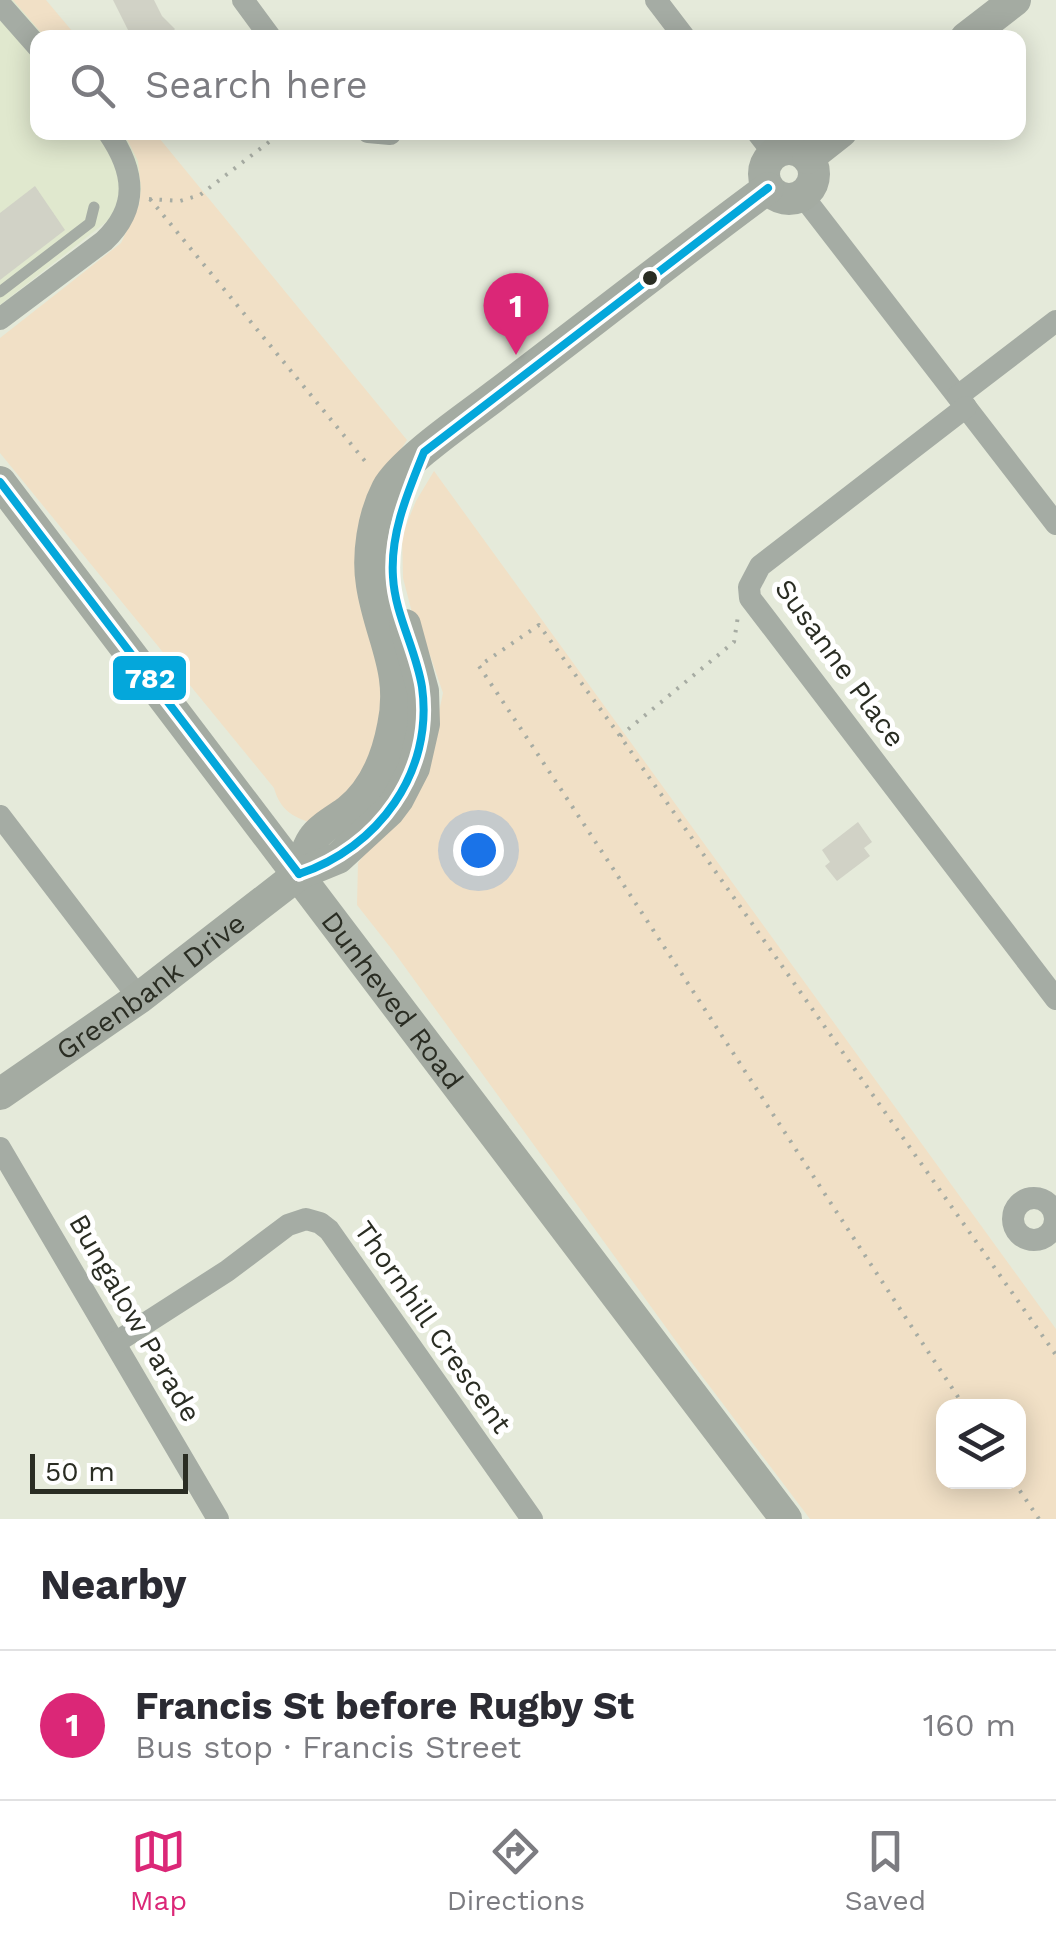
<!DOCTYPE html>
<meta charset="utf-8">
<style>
:root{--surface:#fff;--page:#f7f7f7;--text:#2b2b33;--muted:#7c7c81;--line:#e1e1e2;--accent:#db2777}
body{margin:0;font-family:"Work Sans",sans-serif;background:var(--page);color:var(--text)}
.controls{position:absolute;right:30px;bottom:30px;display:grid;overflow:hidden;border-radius:20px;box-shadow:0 5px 25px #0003}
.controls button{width:90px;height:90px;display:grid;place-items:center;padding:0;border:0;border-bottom:2px solid var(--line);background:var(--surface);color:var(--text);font:50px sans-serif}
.scale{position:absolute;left:30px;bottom:25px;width:158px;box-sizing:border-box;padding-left:10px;border:5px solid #2a2d23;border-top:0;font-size:28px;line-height:35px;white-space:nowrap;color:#2a2d23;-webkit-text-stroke:8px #fff;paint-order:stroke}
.you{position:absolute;left:478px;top:850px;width:35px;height:35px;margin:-25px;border:8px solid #fff;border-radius:50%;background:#1a73e8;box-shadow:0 0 0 15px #1a73e833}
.badge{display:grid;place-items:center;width:65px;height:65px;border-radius:50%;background:var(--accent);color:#fff;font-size:32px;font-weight:700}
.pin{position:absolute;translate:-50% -82px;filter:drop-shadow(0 2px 5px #0008)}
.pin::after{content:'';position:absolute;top:52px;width:35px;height:30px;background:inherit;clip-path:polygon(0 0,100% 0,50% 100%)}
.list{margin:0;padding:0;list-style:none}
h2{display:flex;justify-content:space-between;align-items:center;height:130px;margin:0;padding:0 40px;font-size:42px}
h2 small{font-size:32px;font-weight:400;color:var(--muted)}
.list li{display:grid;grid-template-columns:65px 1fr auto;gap:30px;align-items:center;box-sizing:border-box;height:150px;padding:0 40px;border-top:2px solid var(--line)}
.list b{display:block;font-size:38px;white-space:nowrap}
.list p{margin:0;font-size:32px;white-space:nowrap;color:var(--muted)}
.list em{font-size:32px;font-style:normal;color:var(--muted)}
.icon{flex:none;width:55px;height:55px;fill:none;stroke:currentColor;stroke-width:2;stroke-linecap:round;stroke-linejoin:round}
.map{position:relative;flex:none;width:1056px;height:1519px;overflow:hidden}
.search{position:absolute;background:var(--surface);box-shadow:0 5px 25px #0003;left:30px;right:30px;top:30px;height:110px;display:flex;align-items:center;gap:25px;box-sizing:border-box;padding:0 35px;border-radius:20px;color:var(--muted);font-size:38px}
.sheet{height:280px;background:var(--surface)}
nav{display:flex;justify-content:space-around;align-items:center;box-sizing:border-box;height:140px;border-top:2px solid var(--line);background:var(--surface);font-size:28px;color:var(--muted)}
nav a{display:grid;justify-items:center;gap:5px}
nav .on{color:var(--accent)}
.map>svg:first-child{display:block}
.built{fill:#e0e8ce}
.green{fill:#f1e0c6;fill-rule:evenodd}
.building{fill:#d1d2c6}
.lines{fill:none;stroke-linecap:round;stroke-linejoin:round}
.path{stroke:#a7aca3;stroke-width:4;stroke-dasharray:2.5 8;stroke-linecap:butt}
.lane{stroke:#a5aca4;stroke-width:11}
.street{stroke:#a5aca4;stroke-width:22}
.secondary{stroke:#a4aba2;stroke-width:32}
.bus-1-casing{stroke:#fff;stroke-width:15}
.bus-1{stroke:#04a7db;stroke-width:8}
.bus-dot{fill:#2a2d23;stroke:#fff;stroke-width:4}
.labels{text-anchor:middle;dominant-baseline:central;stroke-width:10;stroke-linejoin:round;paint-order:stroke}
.street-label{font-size:28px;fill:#2a2d23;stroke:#fff}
.line-badge{stroke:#fff;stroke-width:4}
.badge-label{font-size:28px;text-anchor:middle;font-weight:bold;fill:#fff}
</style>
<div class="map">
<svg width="1056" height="1519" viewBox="0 0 1056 1519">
<rect width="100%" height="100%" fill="#e5eada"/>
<!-- built -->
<polygon class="built" points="0,0 23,0 54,37 38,38 38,132 135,133 169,173 0,305"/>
<!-- green -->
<g class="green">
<polygon points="13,0 46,0 77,37 45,37"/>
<path d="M124,133H155L407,440L372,495L387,703L359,788L311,823C291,816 280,809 274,788L0,453V338L121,243L139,205L141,188L138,161Z"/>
<path d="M434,471L1056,1329V1519H810L686,1355L394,952L357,905L358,863L426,773L443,693L430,655L415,624L403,578L402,535L416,501ZM944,1406H1018V1482H944Z"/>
</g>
<!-- building -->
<g class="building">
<polygon points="113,0 154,0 162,16 175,29 167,38 132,38"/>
<polygon points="35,186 65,230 0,280 0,213"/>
<polygon points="858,822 872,842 864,848 870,856 837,881 825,866 830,862 822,850"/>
</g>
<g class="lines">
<!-- path -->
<g class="path">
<polyline points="149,199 180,201 200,195 282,132"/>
<polyline points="150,199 369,466"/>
<polyline points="620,736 734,642 738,616"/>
<path d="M964,1406C801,1160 643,911 479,666L539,625L620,736L1056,1355"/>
<polyline points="1014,1482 1039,1519"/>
</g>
<!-- lane -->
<polyline class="lane" points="0,292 90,223 94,207"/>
<!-- street -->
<g class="street">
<polyline points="243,0 271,38"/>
<polyline points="656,0 685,38"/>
<polyline points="0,4 38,47"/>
<polyline points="368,132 390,134"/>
<polyline points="757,132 774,154"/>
<polyline points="802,195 1056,524"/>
<path d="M0,319L104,241C140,207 135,171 108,132"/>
<polyline points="958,396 1056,321"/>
<polyline points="966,407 760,566 749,587 750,598 1056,999"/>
<polyline points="0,816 139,998"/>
<polyline points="0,1148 218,1519"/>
<circle cx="1034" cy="1219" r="21"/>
<polyline points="115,1343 227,1271 288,1225 306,1219 320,1223 329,1230 532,1519"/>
</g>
<!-- secondary -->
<g class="secondary">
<polyline points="966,38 1015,0"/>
<circle cx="789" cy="174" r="25"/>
<polyline points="808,158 841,132"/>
<path id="s1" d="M0,482L786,1519"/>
<path d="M299,874C303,863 306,849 313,839C320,828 337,819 348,811C374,790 387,758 393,726C405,670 380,637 372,585C367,555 373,516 387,489C402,461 469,416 496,395C587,326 676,256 768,188"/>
<path id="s2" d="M0,1094L139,998L299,874L338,858L389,811L398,799L414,768L424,724L423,691L405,625"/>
</g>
<!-- bus-1 casing -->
<g class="bus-1-casing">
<g id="bus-1">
<polyline points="0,482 299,874"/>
<path d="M299,874C378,848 434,772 422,687C416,649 395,615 393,577C390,533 408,492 424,452L768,188"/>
</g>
</g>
<!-- bus-1 -->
<use href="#bus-1" class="bus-1"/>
</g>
<!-- markers -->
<circle class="bus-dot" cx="650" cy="278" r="9"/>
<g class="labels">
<!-- street labels -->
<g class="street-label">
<text transform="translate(840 663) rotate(54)">Susanne Place</text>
<text stroke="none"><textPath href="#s2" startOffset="185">Greenbank Drive</textPath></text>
<text stroke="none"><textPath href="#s1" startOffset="650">Dunheved Road</textPath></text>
<text transform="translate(135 1318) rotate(60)">Bungalow Parade</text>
<text transform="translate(433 1327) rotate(55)">Thornhill Crescent</text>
</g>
</g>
<rect class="line-badge" x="111" y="654" width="77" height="48" rx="10" fill="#04a7db"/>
<g class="badge-label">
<text x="150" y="688">782</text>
</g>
</svg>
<div class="controls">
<button><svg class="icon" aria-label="layers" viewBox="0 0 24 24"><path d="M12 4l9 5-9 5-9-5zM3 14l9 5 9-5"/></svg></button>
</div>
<div class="scale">50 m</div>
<div class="you"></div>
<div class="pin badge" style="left:516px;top:355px">1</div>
<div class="search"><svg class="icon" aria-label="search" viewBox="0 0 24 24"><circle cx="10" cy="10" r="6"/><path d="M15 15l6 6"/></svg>Search here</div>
</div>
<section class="sheet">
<h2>Nearby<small></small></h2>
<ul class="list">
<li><span class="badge">1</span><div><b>Francis St before Rugby St</b><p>Bus stop · Francis Street</p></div><em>160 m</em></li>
</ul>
</section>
<nav>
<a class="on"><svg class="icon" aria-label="map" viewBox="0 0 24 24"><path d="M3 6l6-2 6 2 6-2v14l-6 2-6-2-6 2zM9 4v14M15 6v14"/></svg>Map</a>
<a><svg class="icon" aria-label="directions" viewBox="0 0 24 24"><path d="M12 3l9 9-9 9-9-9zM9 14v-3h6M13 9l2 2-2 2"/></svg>Directions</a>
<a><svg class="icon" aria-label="saved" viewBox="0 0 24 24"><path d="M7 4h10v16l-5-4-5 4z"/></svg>Saved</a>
</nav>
